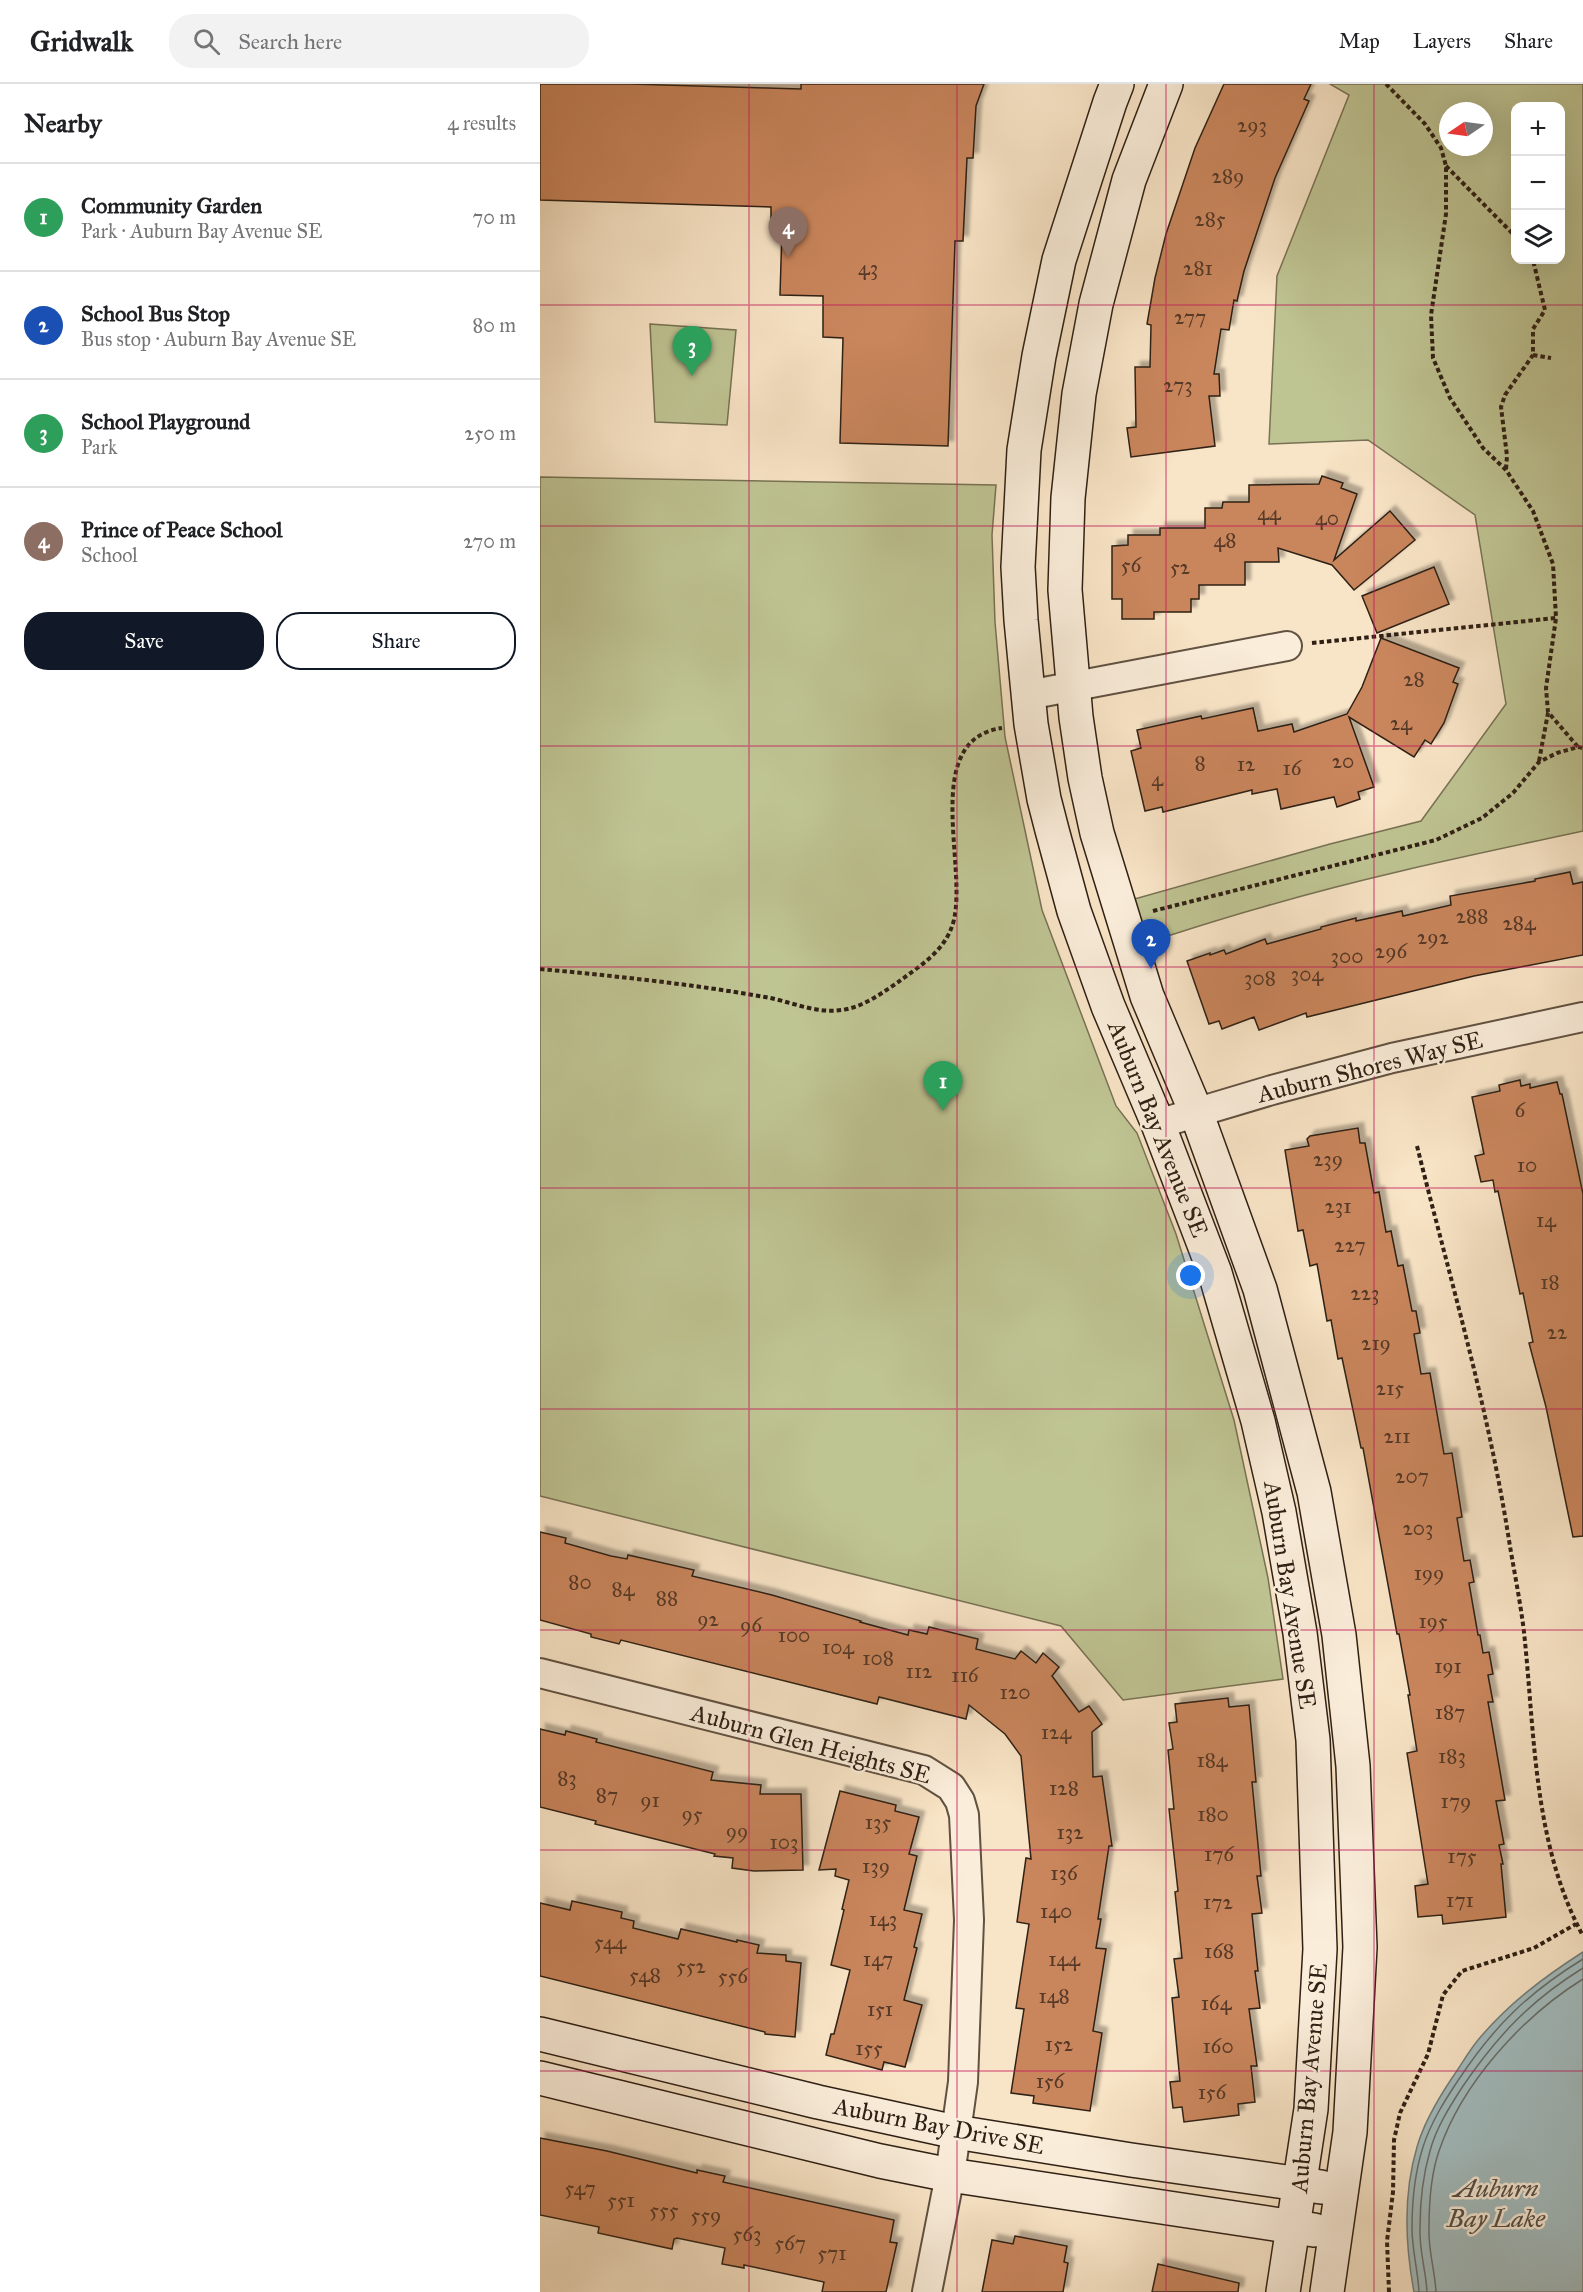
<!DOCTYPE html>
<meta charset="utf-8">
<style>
:root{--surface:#fff;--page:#f2f2f2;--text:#202124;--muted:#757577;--line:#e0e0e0;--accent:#111827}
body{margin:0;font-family:"IM FELL Great Primer",serif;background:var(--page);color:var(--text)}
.controls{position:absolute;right:18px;top:18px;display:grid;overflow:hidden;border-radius:12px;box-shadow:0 6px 24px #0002}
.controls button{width:54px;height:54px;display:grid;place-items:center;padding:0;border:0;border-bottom:2px solid var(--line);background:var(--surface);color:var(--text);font:30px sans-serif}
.compass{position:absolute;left:899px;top:18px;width:54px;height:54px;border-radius:50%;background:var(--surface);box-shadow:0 6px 24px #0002;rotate:257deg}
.you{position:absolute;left:651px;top:1192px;width:21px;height:21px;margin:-15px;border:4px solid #fff;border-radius:50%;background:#1a73e8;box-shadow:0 0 0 9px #1a73e833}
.badge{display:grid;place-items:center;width:39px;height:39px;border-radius:50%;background:var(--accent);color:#fff;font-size:20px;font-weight:700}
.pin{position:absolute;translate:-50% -50px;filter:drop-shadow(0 2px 3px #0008)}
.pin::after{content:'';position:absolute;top:32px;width:21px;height:18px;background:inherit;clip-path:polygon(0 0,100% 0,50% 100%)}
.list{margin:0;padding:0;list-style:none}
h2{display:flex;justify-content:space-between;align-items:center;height:78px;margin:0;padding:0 24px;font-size:26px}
h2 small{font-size:20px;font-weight:400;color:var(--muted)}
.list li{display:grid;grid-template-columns:39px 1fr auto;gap:18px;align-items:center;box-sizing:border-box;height:108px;padding:0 24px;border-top:2px solid var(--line)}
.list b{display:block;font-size:22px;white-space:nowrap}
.list p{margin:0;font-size:20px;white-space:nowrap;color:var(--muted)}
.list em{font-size:20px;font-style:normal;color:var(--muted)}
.actions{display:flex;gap:12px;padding:18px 24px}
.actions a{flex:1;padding:14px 0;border:2px solid var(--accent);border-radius:24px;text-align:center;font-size:21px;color:var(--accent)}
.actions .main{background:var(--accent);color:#fff}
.icon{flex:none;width:33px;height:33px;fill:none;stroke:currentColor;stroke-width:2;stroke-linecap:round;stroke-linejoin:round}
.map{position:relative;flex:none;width:1043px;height:2208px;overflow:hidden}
header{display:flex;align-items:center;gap:36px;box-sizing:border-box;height:84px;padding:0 30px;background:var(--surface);border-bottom:2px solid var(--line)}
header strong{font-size:28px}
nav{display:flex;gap:33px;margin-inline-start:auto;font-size:21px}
.search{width:420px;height:54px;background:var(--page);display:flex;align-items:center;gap:15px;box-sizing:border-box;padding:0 21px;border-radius:24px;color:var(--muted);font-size:22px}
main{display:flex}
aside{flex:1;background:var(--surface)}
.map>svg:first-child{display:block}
.green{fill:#bfc493;stroke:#777254;stroke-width:1.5;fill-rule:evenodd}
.water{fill:#a2bcbf;stroke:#747e7b;stroke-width:1.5}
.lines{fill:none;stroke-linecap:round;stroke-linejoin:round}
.shore{stroke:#686e6a;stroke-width:1.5}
.building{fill:#c9855c;stroke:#2f2015;stroke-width:1.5;filter:url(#shadow)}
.street-casing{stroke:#615141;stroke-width:32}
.secondary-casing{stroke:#2f2015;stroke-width:36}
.path{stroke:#2f2015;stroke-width:4;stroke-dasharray:4.5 3;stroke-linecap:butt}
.street{stroke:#faedda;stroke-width:28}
.secondary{stroke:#faedda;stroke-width:33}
.grid{fill:none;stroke:#c2185b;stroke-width:1.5;stroke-opacity:0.55}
.labels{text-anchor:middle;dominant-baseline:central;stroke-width:5;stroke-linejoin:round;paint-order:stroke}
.number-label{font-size:21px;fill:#563927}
.street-label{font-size:24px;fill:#2f2015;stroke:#faedda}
.water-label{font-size:26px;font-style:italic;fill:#524f48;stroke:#faedda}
</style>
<header>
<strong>Gridwalk</strong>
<div class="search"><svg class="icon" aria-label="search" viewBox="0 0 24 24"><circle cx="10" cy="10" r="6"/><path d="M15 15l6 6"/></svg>Search here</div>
<nav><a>Map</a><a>Layers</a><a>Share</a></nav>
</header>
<main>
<aside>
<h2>Nearby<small>4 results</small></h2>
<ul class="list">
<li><span class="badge" style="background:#2e9e5b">1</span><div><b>Community Garden</b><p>Park · Auburn Bay Avenue SE</p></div><em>70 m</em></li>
<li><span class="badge" style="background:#1a4fb4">2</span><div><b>School Bus Stop</b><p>Bus stop · Auburn Bay Avenue SE</p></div><em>80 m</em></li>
<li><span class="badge" style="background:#2e9e5b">3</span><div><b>School Playground</b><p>Park</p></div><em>250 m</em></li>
<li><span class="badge" style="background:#8d6e63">4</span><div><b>Prince of Peace School</b><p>School</p></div><em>270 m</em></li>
</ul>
<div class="actions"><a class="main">Save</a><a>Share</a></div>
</aside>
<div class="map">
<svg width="1043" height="2208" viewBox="0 0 1043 2208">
<defs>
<filter id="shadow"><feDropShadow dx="5.5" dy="-5.5" stdDeviation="1.5" flood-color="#0004"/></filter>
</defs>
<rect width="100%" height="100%" fill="#f8e4c6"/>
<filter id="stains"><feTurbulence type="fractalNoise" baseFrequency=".00333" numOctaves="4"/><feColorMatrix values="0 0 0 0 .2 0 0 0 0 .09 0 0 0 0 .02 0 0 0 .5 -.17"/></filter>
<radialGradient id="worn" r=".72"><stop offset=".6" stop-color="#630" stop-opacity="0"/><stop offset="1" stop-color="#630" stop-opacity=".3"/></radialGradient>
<!-- green -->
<g class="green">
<path d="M790,0H1043V747C936,770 828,792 723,823C683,834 644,847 605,859L591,816L790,760L881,737L966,620L935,431L828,356L729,360L737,192L809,11ZM975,22H1020V176H975ZM908,27H944V63H908Z"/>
<polygon points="110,240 196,246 187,341 115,338"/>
<polygon points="0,393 456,401 452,451 455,538 465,653 502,826 576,1022 597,1049 636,1150 694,1336 728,1494 743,1595 583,1616 521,1542 0,1412"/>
</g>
<!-- water -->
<path class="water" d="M1043,1868V2208H874C865,2160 863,2110 877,2063C884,2038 898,2015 912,1994C921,1981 929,1967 938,1956C968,1920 1004,1893 1043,1868Z"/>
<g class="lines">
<!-- shore -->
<g class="shore">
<path d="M879,2208C878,2187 872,2166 872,2144C872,2119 875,2088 883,2063C891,2038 905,2016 919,1995C955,1941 988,1909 1043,1875"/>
<path d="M887,2208C886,2187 879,2166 880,2144C880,2119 883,2091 890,2067C896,2044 910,2022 923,2002C958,1951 990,1917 1043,1884"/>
<path d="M896,2208C895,2187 888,2166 889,2144C889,2120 891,2090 899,2067C922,1999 982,1933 1043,1895"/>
</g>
</g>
<!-- building -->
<g class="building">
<polygon points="0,0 90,0 261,5 261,0 444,0 436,22 433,74 427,74 423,157 415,157 408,362 300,359 303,254 283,253 283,212 240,211 242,145 231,145 231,123 0,116"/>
<polygon points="684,0 771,0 764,15 769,17 735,94 704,187 697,217 694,216 689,246 681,245 674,290 679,290 680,312 669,312 675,362 591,373 587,344 596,343 595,283 610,283 611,241 607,240 615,194 626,150 655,64"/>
<polygon points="782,392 803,399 801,404 817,410 794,476 850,427 875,456 814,506 792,481 738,464 739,478 705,478 705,501 659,501 659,515 651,515 651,528 614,528 614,535 582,535 582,515 572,515 572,462 588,461 588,451 620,451 620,444 665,444 665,424 682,424 683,418 709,418 709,401 779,400"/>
<polygon points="894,483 909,520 837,549 822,512"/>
<polygon points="841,554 919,584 913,598 918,600 904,639 891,660 885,656 874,673 809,633 834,703 818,708 820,715 797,723 794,713 741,725 737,705 712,710 712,706 623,728 622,723 605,727 591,667 601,664 597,646 661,632 662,635 713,624 718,647 752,640 754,648 807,630 822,603"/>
<polygon points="1030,788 1033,800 1043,798 1043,871 934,892 767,933 766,929 719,946 714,933 682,945 679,937 669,940 647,877 670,869 670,871 684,866 686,870 725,855 727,860 781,845 781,843 816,834 816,837 862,827 863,832 911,821 910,812 995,797 995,795"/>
<polygon points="980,996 981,1002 990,1000 990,1004 1017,998 1020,1010 1022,1010 1043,1110 1043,1452 1033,1453 1006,1323 989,1259 993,1258 983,1209 980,1210 958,1107 955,1108 953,1096 941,1098 935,1072 944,1070 932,1013 960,1007 959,1001"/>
<polygon points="818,1044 820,1059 825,1059 834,1109 839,1108 846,1148 851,1147 858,1182 863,1181 872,1227 876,1227 880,1249 874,1250 881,1290 890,1289 904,1370 912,1369 922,1433 917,1434 924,1477 930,1476 934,1498 929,1499 938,1551 940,1551 943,1569 949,1568 953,1590 948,1591 953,1618 948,1618 965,1716 956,1717 964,1760 959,1761 963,1780 961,1780 966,1833 903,1840 902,1831 878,1833 875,1802 888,1800 867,1669 877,1667 868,1611 870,1611 859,1550 857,1550 823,1364 821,1364 802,1274 798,1275 791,1236 787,1237 777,1180 770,1182 763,1146 758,1147 745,1066 769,1062 767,1055 770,1052"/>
<polygon points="0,1448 26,1454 25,1459 71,1472 87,1475 88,1471 154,1486 152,1492 232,1511 321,1537 320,1538 368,1551 369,1546 387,1550 389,1543 438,1555 436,1565 475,1575 481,1567 496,1579 503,1569 519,1583 512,1592 539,1628 549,1622 562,1640 552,1648 553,1693 562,1692 572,1762 569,1762 558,1835 561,1835 556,1864 566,1865 553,1947 562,1949 550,2027 493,2019 494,2012 471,2009 484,1925 476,1924 489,1840 477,1838 486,1774 491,1775 481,1672 465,1650 429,1621 426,1635 339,1613 337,1620 81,1556 79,1560 51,1553 51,1550 0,1536"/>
<polygon points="688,1614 689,1623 709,1621 716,1698 712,1698 721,1792 717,1792 722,1829 712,1830 718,1887 715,1887 720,1924 709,1925 717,1982 711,1982 715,2018 698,2020 699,2031 644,2038 642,2023 633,2024 630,1998 640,1997 632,1914 639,1913 634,1875 642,1874 635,1808 638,1807 629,1725 634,1725 628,1666 633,1665 629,1639 637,1638 635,1620"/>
<polygon points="0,1645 25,1651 26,1647 57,1655 56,1658 173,1688 171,1696 221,1701 220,1710 261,1710 263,1786 214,1787 192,1784 193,1774 174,1772 175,1770 55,1740 56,1737 0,1723"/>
<polygon points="300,1707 356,1721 355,1727 379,1733 369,1770 377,1772 364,1826 382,1830 374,1863 377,1864 364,1916 382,1921 365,1983 344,1978 342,1986 286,1971 291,1950 294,1950 310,1886 291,1881 304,1826 302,1825 309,1796 295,1792 296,1785 279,1786"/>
<polygon points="32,1817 82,1828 81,1834 94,1837 93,1844 138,1855 141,1845 197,1858 197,1856 219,1861 217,1869 246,1871 246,1877 261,1879 255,1953 225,1950 225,1948 0,1892 0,1819 30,1826"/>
<polygon points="0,2054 67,2067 157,2089 157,2086 185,2092 183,2098 354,2136 350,2158 357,2159 346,2208 282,2208 284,2198 204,2181 204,2184 182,2180 185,2164 137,2154 134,2155 132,2165 58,2149 59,2143 0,2131"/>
<polygon points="475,2152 527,2162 524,2178 528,2179 523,2208 442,2208 452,2156 473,2160"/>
<polygon points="618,2180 699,2199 698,2208 612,2208"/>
</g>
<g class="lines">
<!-- street casing -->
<g class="street-casing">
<g id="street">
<polyline points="488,611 747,562"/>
<polyline points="618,1040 732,1006 852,974 1043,933"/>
<polyline points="0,1589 384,1686 411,1703 420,1717 424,1731 429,1836 423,1998 410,2091 387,2208"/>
</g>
</g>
<!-- secondary casing -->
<g class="secondary-casing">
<g id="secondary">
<polyline points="577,0 570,18 519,176 499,272 484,366 478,483 481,536 491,640 504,715 512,746 534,827 568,922 618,1040 675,1189 718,1337 739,1428 760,1549 773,1656 780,1865 771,2025 743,2208"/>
<polyline points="626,0 589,96 556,220 539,310 528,414 525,506 536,633 545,694 557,749 607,912 656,1028 720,1205 774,1408 799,1551 813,1682 820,1863 810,2048 787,2208"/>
<polyline points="0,1950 278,2018 416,2048 591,2076 781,2103"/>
<polyline points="0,1994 340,2077 410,2091 774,2146"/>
</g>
</g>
<!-- path -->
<g class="path">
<polyline points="846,0 885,40 901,64 906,82 906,130 891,231 893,274 910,314 943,364 966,386 993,427 1013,480 1016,534 1006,604 1008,628 1038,663"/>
<polyline points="906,82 975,152"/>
<polyline points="1020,152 1026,152"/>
<polyline points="993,271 1011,274"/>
<polyline points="966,385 967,372 961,323 965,311 993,271 993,245 1005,226 993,176"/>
<polyline points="772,559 1016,534"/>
<polyline points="999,677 1008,629"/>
<polyline points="613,827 896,756 942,734 973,709 999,678 1017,669 1038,663 1043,664"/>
<path d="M0,885C75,892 151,900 225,913C249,917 276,930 301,926C322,924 344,908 361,896C380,882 402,868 411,845C433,794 376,656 462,644"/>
<path d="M877,1062C909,1191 947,1319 968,1450C973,1482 980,1515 984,1548C995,1651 993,1759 1043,1852"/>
<polyline points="849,2208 847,2157 853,2108 854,2056 860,2029 888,1970 903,1911 922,1887 994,1864 1036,1840"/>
</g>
<!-- street -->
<use href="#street" class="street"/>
<!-- secondary -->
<use href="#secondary" class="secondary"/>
</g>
<!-- grid -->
<path class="grid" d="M209,0V2208M417,0V2208M626,0V2208M834,0V2208M0,221H1043M0,442H1043M0,662H1043M0,883H1043M0,1104H1043M0,1325H1043M0,1546H1043M0,1766H1043M0,1987H1043"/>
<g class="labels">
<!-- number labels -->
<g class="number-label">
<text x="712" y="41">293</text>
<text x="688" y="92">289</text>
<text x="670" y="135">285</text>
<text x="328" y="184">43</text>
<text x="658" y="184">281</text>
<text x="650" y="233">277</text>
<text x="638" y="301">273</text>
<text x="729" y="429">44</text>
<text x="787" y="434">40</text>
<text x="685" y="456">48</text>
<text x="591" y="481">56</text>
<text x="640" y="483">52</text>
<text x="874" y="595">28</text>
<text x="861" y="639">24</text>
<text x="803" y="677">20</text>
<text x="660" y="679">8</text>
<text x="706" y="680">12</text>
<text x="752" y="684">16</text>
<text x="617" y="695">4</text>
<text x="932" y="832">288</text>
<text x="979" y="839">284</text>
<text x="893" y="853">292</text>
<text x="851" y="867">296</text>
<text x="807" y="872">300</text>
<text x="767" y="890">304</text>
<text x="720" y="894">308</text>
<text x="980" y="1026">6</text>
<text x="788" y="1075">239</text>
<text x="987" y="1081">10</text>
<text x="798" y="1122">231</text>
<text x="1006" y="1136">14</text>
<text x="810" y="1161">227</text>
<text x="1010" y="1198">18</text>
<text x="825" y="1209">223</text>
<text x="1017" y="1248">22</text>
<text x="836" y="1259">219</text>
<text x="850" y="1304">215</text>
<text x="857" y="1352">211</text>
<text x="872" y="1392">207</text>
<text x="878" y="1444">203</text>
<text x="889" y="1489">199</text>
<text x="40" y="1498">80</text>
<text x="83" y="1505">84</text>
<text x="127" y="1514">88</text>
<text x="168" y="1535">92</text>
<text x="893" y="1537">195</text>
<text x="211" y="1541">96</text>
<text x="254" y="1551">100</text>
<text x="298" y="1563">104</text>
<text x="338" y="1574">108</text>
<text x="908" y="1582">191</text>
<text x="379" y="1587">112</text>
<text x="425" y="1591">116</text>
<text x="475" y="1608">120</text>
<text x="910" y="1628">187</text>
<text x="516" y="1648">124</text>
<text x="912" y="1672">183</text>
<text x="672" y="1676">184</text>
<text x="27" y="1694">83</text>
<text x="524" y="1704">128</text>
<text x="67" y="1711">87</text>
<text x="110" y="1716">91</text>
<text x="916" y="1717">179</text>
<text x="152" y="1730">95</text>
<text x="673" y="1730">180</text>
<text x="338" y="1738">135</text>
<text x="197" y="1747">99</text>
<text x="530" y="1748">132</text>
<text x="244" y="1758">103</text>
<text x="679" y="1770">176</text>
<text x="922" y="1772">175</text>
<text x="336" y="1782">139</text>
<text x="524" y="1789">136</text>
<text x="920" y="1816">171</text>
<text x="678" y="1818">172</text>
<text x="516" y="1827">140</text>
<text x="343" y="1835">143</text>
<text x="70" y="1858">544</text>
<text x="679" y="1867">168</text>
<text x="338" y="1875">147</text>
<text x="524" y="1875">144</text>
<text x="151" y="1882">552</text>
<text x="105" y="1891">548</text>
<text x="193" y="1892">556</text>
<text x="514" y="1912">148</text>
<text x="676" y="1919">164</text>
<text x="340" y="1925">151</text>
<text x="519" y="1960">152</text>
<text x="678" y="1962">160</text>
<text x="329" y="1964">155</text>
<text x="510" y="1997">156</text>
<text x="672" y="2008">156</text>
<text x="40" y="2104">547</text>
<text x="81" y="2116">551</text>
<text x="124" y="2126">555</text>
<text x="166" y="2131">559</text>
<text x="207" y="2150">563</text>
<text x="250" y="2159">567</text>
<text x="292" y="2169">571</text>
</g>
<!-- street labels -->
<g class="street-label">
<text transform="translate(830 983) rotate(-14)">Auburn Shores Way SE</text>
<text transform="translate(618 1045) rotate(68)">Auburn Bay Avenue SE</text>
<text transform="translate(750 1511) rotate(81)">Auburn Bay Avenue SE</text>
<text transform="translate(271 1660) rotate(15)">Auburn Glen Heights SE</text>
<text transform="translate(769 1994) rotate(-85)">Auburn Bay Avenue SE</text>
<text transform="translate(399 2042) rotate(11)">Auburn Bay Drive SE</text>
</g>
<!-- water labels -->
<g class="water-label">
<text x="956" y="2104">Auburn<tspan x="956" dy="30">Bay Lake</tspan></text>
</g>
</g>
<rect width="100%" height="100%" filter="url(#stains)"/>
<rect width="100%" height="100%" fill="url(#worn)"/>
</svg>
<div class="controls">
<button>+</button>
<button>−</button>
<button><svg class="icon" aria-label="layers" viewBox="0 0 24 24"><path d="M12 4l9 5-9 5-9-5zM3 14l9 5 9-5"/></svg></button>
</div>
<svg class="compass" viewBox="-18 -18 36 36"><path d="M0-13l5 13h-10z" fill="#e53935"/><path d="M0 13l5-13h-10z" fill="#757577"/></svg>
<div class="you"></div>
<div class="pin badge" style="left:403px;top:1027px;background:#2e9e5b">1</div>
<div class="pin badge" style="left:611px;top:885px;background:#1a4fb4">2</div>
<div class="pin badge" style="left:152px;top:292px;background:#2e9e5b">3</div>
<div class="pin badge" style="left:248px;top:173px;background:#8d6e63">4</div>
</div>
</main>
